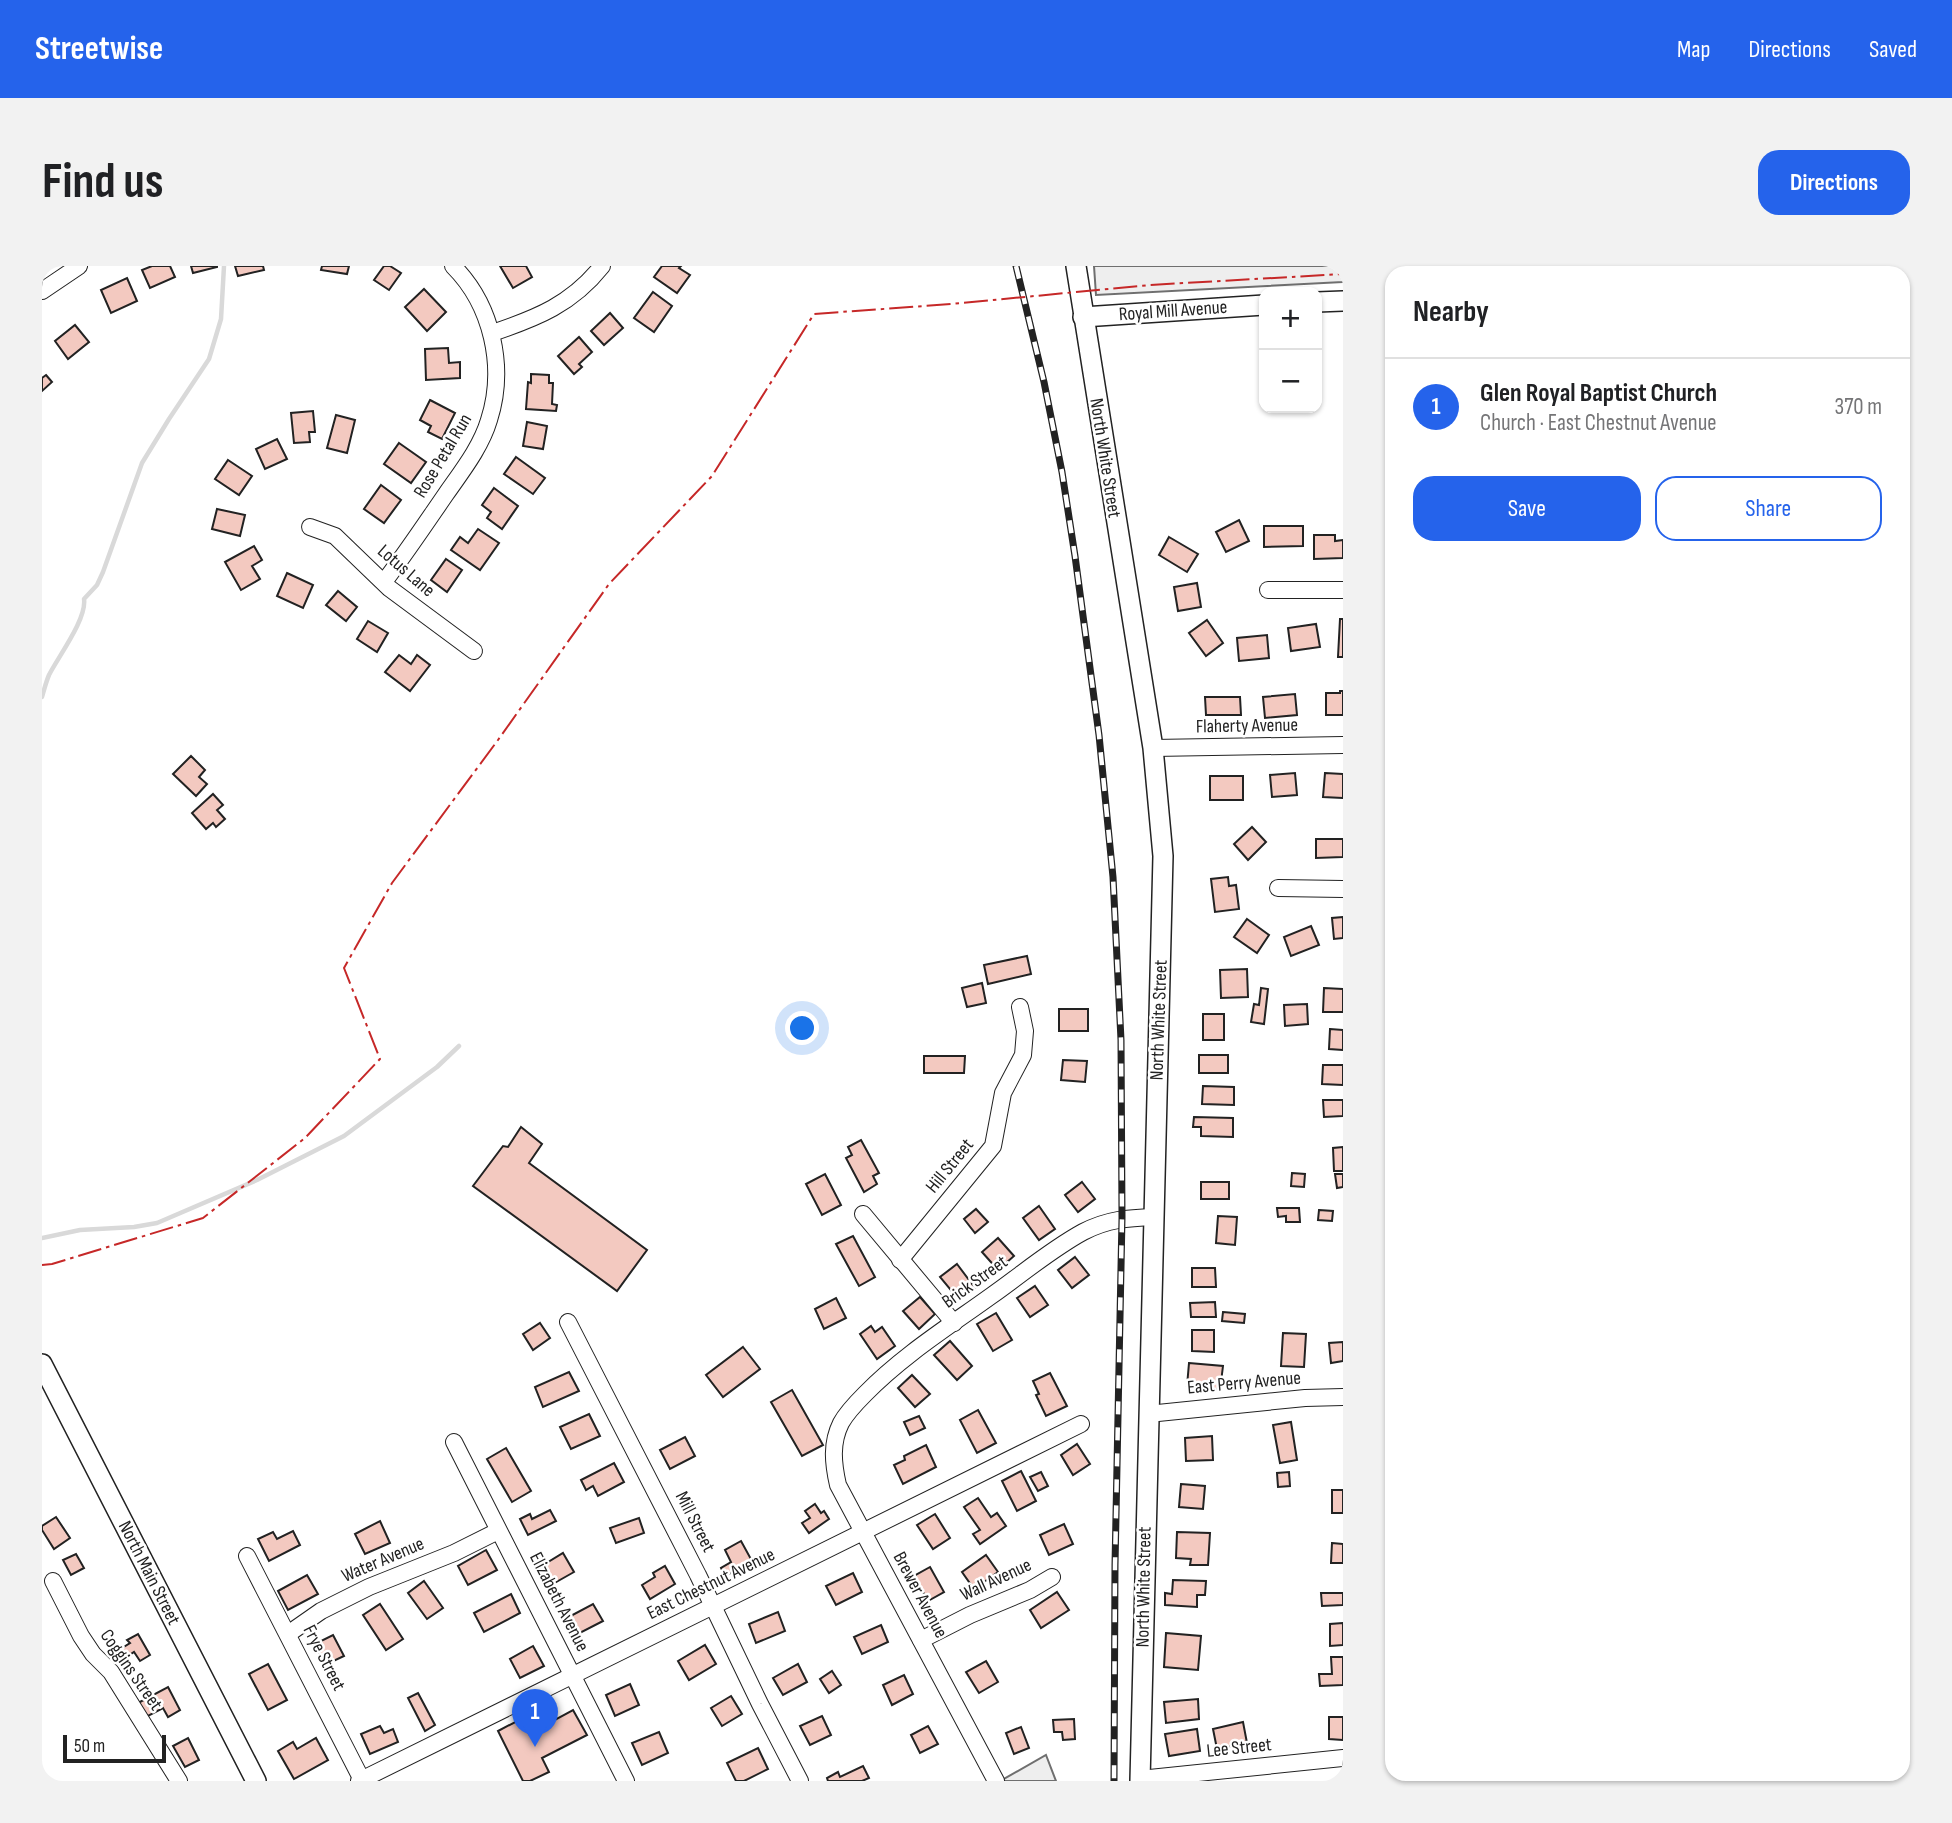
<!DOCTYPE html>
<meta charset="utf-8">
<style>
:root{--surface:#fff;--page:#f2f2f2;--text:#202124;--muted:#757577;--line:#e0e0e0;--accent:#2563eb}
body{margin:0;font-family:"Sofia Sans Condensed",sans-serif;background:var(--page);color:var(--text)}
.controls{position:absolute;right:21px;top:21px;display:grid;overflow:hidden;border-radius:14px;box-shadow:0 2px 5px #0004}
.controls button{width:63px;height:63px;display:grid;place-items:center;padding:0;border:0;border-bottom:2px solid var(--line);background:var(--surface);color:var(--text);font:35px sans-serif}
.scale{position:absolute;left:21px;bottom:18px;width:103px;box-sizing:border-box;padding-left:7px;border:4px solid #222;border-top:0;font-size:19px;line-height:24px;white-space:nowrap;color:#222;-webkit-text-stroke:5px #fff;paint-order:stroke}
.you{position:absolute;left:761px;top:763px;width:24px;height:24px;margin:-18px;border:5px solid #fff;border-radius:50%;background:#1a73e8;box-shadow:0 0 0 10px #1a73e833}
.badge{display:grid;place-items:center;width:46px;height:46px;border-radius:50%;background:var(--accent);color:#fff;font-size:23px;font-weight:700}
.pin{position:absolute;translate:-50% -58px;filter:drop-shadow(0 2px 4px #0008)}
.pin::after{content:'';position:absolute;top:37px;width:24px;height:21px;background:inherit;clip-path:polygon(0 0,100% 0,50% 100%)}
.list{margin:0;padding:0;list-style:none}
h2{display:flex;justify-content:space-between;align-items:center;height:91px;margin:0;padding:0 28px;font-size:30px}
h2 small{font-size:23px;font-weight:400;color:var(--muted)}
.list li{display:grid;grid-template-columns:46px 1fr auto;gap:21px;align-items:center;box-sizing:border-box;height:98px;padding:0 28px;border-top:2px solid var(--line)}
.list b{display:block;font-size:26px;white-space:nowrap}
.list p{margin:0;font-size:23px;white-space:nowrap;color:var(--muted)}
.list em{font-size:23px;font-style:normal;color:var(--muted)}
.actions{display:flex;gap:14px;padding:21px 28px}
.actions a{flex:1;padding:16px 0;border:2px solid var(--accent);border-radius:21px;text-align:center;font-size:24px;color:var(--accent)}
.actions .main{background:var(--accent);color:#fff}
.map{position:relative;flex:none;width:1301px;height:1515px;overflow:hidden;border-radius:21px}
header{display:flex;align-items:center;gap:42px;box-sizing:border-box;height:98px;padding:0 35px;background:var(--accent);color:#fff}
header strong{font-size:33px}
nav{display:flex;gap:38px;margin-inline-start:auto;font-size:24px}
.intro{display:flex;align-items:center;justify-content:space-between;box-sizing:border-box;height:168px;padding:0 42px}
h1{margin:0;font-size:49px}
.button{padding:18px 32px;border-radius:21px;background:var(--accent);color:#fff;font-size:24px;font-weight:700}
main{display:flex;gap:42px;padding:0 42px}
aside{flex:1;background:var(--surface);border-radius:21px;box-shadow:0 2px 5px #0004}
.map>svg:first-child{display:block}
.green{fill:#eee;stroke:#6f6f6f;stroke-width:2}
.lines{fill:none;stroke-linecap:round;stroke-linejoin:round}
.stream{stroke:#d9d9d9;stroke-width:4.5}
.building{fill:#f3c9c0;stroke:#222;stroke-width:2}
.minor-casing{stroke:#222;stroke-width:18}
.major-casing{stroke:#222;stroke-width:22}
.minor{stroke:#fff;stroke-width:16}
.major{stroke:#fff;stroke-width:19}
.rail-casing{stroke:#222;stroke-width:7}
.rail{stroke:#fff;stroke-width:4.5;stroke-dasharray:13;stroke-linecap:butt}
.power{stroke:#c62828;stroke-width:2;stroke-dasharray:24 5 3.5 5;stroke-linecap:butt}
.labels{text-anchor:middle;dominant-baseline:central;stroke-width:5;stroke-linejoin:round;paint-order:stroke}
.street-label{font-size:19px;fill:#222;stroke:#fff}
</style>
<header>
<strong>Streetwise</strong>
<nav><a>Map</a><a>Directions</a><a>Saved</a></nav>
</header>
<div class="intro"><h1>Find us</h1><a class="button">Directions</a></div>
<main>
<div class="map">
<svg width="1301" height="1515" viewBox="0 0 1301 1515">
<rect width="100%" height="100%" fill="#fff"/>
<!-- green -->
<g class="green">
<polygon points="1052,0 1301,0 1301,16 1054,29"/>
<polygon points="1004,1489 1014,1515 961,1515 960,1514"/>
</g>
<g class="lines">
<!-- stream -->
<g class="stream">
<path d="M0,431C2,424 4,416 7,409C16,391 45,353 42,333L55,319L61,306L100,197L127,153L167,93L179,53L182,0"/>
<polyline points="0,972 38,964 92,961 115,957 215,914 302,870 395,801 417,780"/>
</g>
</g>
<!-- building -->
<g class="building">
<polygon points="110,0 128,0 133,11 108,22 100,4"/>
<polygon points="149,0 175,0 175,1 151,7"/>
<polygon points="193,0 221,0 222,4 196,10"/>
<polygon points="280,0 307,0 305,8 279,4"/>
<polygon points="342,0 348,0 359,7 347,24 332,14"/>
<polygon points="458,0 484,0 490,11 471,22"/>
<polygon points="620,0 639,0 637,2 648,9 635,27 612,11"/>
<polygon points="85,12 95,35 69,47 59,24"/>
<polygon points="382,23 404,46 385,65 363,41"/>
<polygon points="611,26 630,40 612,66 592,52"/>
<polygon points="568,47 581,62 562,79 549,65"/>
<polygon points="33,59 47,76 26,93 13,75"/>
<polygon points="537,71 550,86 537,98 540,101 532,108 516,90"/>
<polygon points="406,82 407,97 418,96 418,112 384,114 383,83"/>
<polygon points="489,108 507,109 507,117 511,117 510,138 515,139 514,145 484,143 486,116 489,117"/>
<polygon points="4,109 10,116 0,125 0,112"/>
<polygon points="388,134 413,147 400,173 386,166 389,160 378,154"/>
<polygon points="271,145 273,166 267,166 268,176 252,177 249,147"/>
<polygon points="294,149 313,154 305,187 285,182"/>
<polygon points="485,156 505,160 501,183 481,180"/>
<polygon points="235,173 245,193 223,203 214,183"/>
<polygon points="357,177 384,196 369,217 342,198"/>
<polygon points="474,191 503,212 491,228 462,208"/>
<polygon points="186,194 210,210 197,229 173,213"/>
<polygon points="339,219 359,234 342,257 322,243"/>
<polygon points="452,222 476,240 460,263 445,252 449,246 440,239"/>
<polygon points="175,243 203,249 198,270 170,263"/>
<polygon points="1197,254 1207,275 1184,286 1174,266"/>
<polygon points="1222,260 1261,260 1261,280 1222,281"/>
<polygon points="436,263 457,277 438,304 409,284 418,271 426,277"/>
<polygon points="1272,269 1293,269 1293,275 1301,274 1301,292 1272,293"/>
<polygon points="1127,271 1156,288 1145,306 1117,289"/>
<polygon points="212,280 220,294 210,300 218,313 199,324 183,296"/>
<polygon points="404,293 420,304 405,326 389,314"/>
<polygon points="245,307 271,319 261,342 235,330"/>
<polygon points="1155,317 1159,341 1136,345 1132,321"/>
<polygon points="296,325 315,341 304,355 284,339"/>
<polygon points="1298,353 1301,353 1301,391 1296,391"/>
<polygon points="1165,354 1181,377 1164,390 1147,367"/>
<polygon points="326,355 346,367 335,386 315,373"/>
<polygon points="1274,358 1278,381 1249,385 1246,362"/>
<polygon points="1225,369 1227,392 1197,395 1195,372"/>
<polygon points="357,389 369,398 375,389 388,399 368,425 343,406"/>
<polygon points="1298,425 1301,425 1301,449 1284,449 1284,427 1298,427"/>
<polygon points="1253,428 1255,449 1223,452 1221,431"/>
<polygon points="1163,431 1198,431 1199,449 1164,449"/>
<polygon points="149,490 163,504 157,511 165,518 154,530 131,508"/>
<polygon points="1253,507 1255,529 1230,531 1228,509"/>
<polygon points="1283,507 1301,508 1301,532 1281,531"/>
<rect x="1168" y="510" width="33" height="24"/>
<polygon points="171,528 181,539 175,544 183,553 174,561 171,557 164,563 150,547"/>
<polygon points="1210,561 1224,576 1206,594 1192,578"/>
<polygon points="1274,573 1301,573 1301,591 1274,592"/>
<polygon points="1186,611 1187,620 1194,619 1197,643 1173,646 1169,613"/>
<polygon points="1301,651 1301,672 1292,673 1290,652"/>
<polygon points="1205,653 1227,669 1215,687 1192,671"/>
<polygon points="1269,660 1277,679 1249,690 1242,671"/>
<polygon points="985,690 989,708 946,718 942,699"/>
<polygon points="1205,703 1206,731 1179,732 1178,704"/>
<polygon points="940,717 944,737 925,741 920,722"/>
<polygon points="1219,722 1226,723 1222,758 1209,756 1212,738 1217,739"/>
<polygon points="1282,722 1301,723 1301,746 1281,746"/>
<polygon points="1265,738 1266,758 1243,760 1242,739"/>
<rect x="1017" y="743" width="29" height="22"/>
<rect x="1161" y="748" width="21" height="26"/>
<polygon points="1288,763 1301,764 1301,784 1287,783"/>
<rect x="1157" y="789" width="29" height="18"/>
<polygon points="882,790 923,790 922,807 882,807"/>
<polygon points="1021,794 1045,795 1043,816 1019,814"/>
<polygon points="1281,799 1301,799 1301,819 1280,818"/>
<polygon points="1161,820 1192,821 1192,839 1160,838"/>
<polygon points="1281,834 1301,834 1301,850 1282,851"/>
<polygon points="1152,851 1191,852 1191,871 1159,870 1159,861 1151,861"/>
<polygon points="479,861 500,878 487,897 605,984 575,1025 431,920 461,880 466,881"/>
<polygon points="819,874 837,907 831,910 835,918 822,926 804,892 810,889 806,881"/>
<polygon points="1301,881 1301,905 1292,905 1291,882"/>
<polygon points="1250,907 1263,908 1262,921 1249,920"/>
<polygon points="783,908 799,939 780,949 764,918"/>
<polygon points="1293,908 1301,908 1301,921 1295,922"/>
<polygon points="1040,916 1053,933 1036,946 1023,929"/>
<rect x="1159" y="916" width="28" height="17"/>
<polygon points="997,940 1013,963 997,974 981,952"/>
<polygon points="1235,942 1257,942 1258,956 1244,956 1244,950 1236,951"/>
<polygon points="934,943 946,956 933,967 922,953"/>
<polygon points="1277,944 1291,945 1290,955 1276,954"/>
<polygon points="1176,950 1195,951 1193,979 1174,977"/>
<polygon points="811,970 833,1011 817,1020 794,978"/>
<polygon points="956,972 972,990 956,1004 940,986"/>
<polygon points="1033,991 1047,1009 1030,1022 1016,1004"/>
<polygon points="915,998 933,1022 917,1034 898,1011"/>
<polygon points="1150,1002 1173,1002 1174,1021 1150,1021"/>
<polygon points="993,1020 1006,1039 988,1051 975,1032"/>
<polygon points="878,1031 893,1048 877,1063 861,1045"/>
<polygon points="794,1032 804,1052 782,1063 773,1043"/>
<polygon points="1173,1036 1174,1051 1149,1051 1148,1037"/>
<polygon points="1181,1046 1203,1048 1202,1057 1180,1055"/>
<polygon points="954,1047 970,1074 951,1085 935,1058"/>
<polygon points="498,1057 508,1072 491,1084 481,1068"/>
<polygon points="829,1060 833,1066 840,1061 853,1080 835,1093 818,1068"/>
<polygon points="1150,1064 1172,1064 1172,1086 1150,1085"/>
<polygon points="1241,1067 1264,1068 1262,1101 1239,1100"/>
<polygon points="908,1075 930,1100 915,1114 892,1089"/>
<polygon points="1301,1076 1301,1095 1289,1097 1287,1077"/>
<polygon points="701,1081 718,1103 681,1131 664,1109"/>
<polygon points="1147,1097 1181,1100 1178,1124 1145,1120"/>
<polygon points="527,1106 537,1125 501,1141 493,1121"/>
<polygon points="1008,1107 1025,1140 1004,1150 994,1129 997,1128 991,1115"/>
<polygon points="870,1109 888,1128 873,1141 856,1122"/>
<polygon points="750,1124 781,1179 760,1190 729,1136"/>
<polygon points="936,1144 954,1177 935,1187 918,1154"/>
<polygon points="547,1148 558,1170 529,1183 518,1161"/>
<polygon points="877,1150 883,1162 868,1169 862,1156"/>
<polygon points="1249,1156 1255,1194 1238,1197 1231,1159"/>
<polygon points="1170,1170 1171,1194 1144,1195 1143,1172"/>
<polygon points="643,1171 653,1190 628,1203 618,1184"/>
<polygon points="1035,1178 1048,1198 1031,1209 1019,1189"/>
<polygon points="884,1179 894,1201 861,1218 852,1199 863,1194 862,1190"/>
<polygon points="464,1182 489,1225 470,1236 445,1193"/>
<polygon points="572,1197 582,1216 556,1230 551,1220 544,1224 539,1214"/>
<polygon points="979,1205 994,1235 975,1245 960,1215"/>
<polygon points="999,1206 1006,1220 996,1225 988,1211"/>
<polygon points="1247,1206 1248,1220 1236,1221 1235,1207"/>
<polygon points="1139,1218 1163,1220 1161,1243 1137,1241"/>
<rect x="1290" y="1224" width="11" height="23"/>
<polygon points="936,1232 949,1251 955,1247 964,1260 938,1278 931,1268 938,1264 922,1241"/>
<polygon points="773,1238 779,1247 782,1245 787,1253 767,1267 760,1257 768,1252 763,1245"/>
<polygon points="508,1244 514,1255 486,1269 478,1253 488,1248 490,1253"/>
<polygon points="893,1248 908,1272 891,1283 875,1259"/>
<polygon points="14,1251 28,1272 12,1283 0,1264 0,1260"/>
<polygon points="597,1252 602,1267 574,1277 568,1262"/>
<polygon points="338,1255 348,1277 323,1288 313,1268"/>
<polygon points="1022,1258 1031,1278 1007,1289 998,1269"/>
<polygon points="251,1265 258,1279 227,1295 216,1273 231,1266 235,1273"/>
<polygon points="1135,1266 1168,1267 1166,1299 1148,1299 1149,1293 1134,1292"/>
<polygon points="699,1275 710,1295 683,1310 679,1302 689,1296 683,1284"/>
<polygon points="1290,1277 1301,1278 1301,1297 1289,1297"/>
<polygon points="444,1284 455,1304 426,1319 416,1300"/>
<polygon points="521,1287 532,1306 509,1319 498,1301"/>
<polygon points="34,1288 42,1302 29,1309 21,1294"/>
<polygon points="944,1289 956,1306 932,1323 920,1306"/>
<polygon points="623,1300 633,1318 608,1333 600,1319 613,1311 611,1307"/>
<polygon points="888,1301 902,1326 886,1335 872,1310"/>
<polygon points="811,1307 820,1326 794,1339 784,1320"/>
<polygon points="265,1309 276,1328 246,1344 236,1325"/>
<polygon points="1131,1314 1164,1315 1163,1329 1155,1329 1155,1341 1123,1339 1123,1327 1130,1328"/>
<polygon points="382,1315 401,1342 385,1353 366,1327"/>
<polygon points="1015,1326 1027,1344 999,1362 988,1344"/>
<polygon points="1279,1327 1301,1327 1301,1339 1280,1340"/>
<polygon points="469,1328 478,1347 442,1366 432,1347"/>
<polygon points="338,1338 361,1373 344,1384 321,1349"/>
<polygon points="551,1338 561,1355 532,1370 523,1353"/>
<polygon points="736,1346 743,1365 714,1377 707,1358"/>
<polygon points="1301,1357 1301,1379 1288,1380 1288,1358"/>
<polygon points="839,1359 846,1376 820,1388 812,1371"/>
<polygon points="1124,1367 1159,1370 1156,1404 1122,1401"/>
<polygon points="96,1368 108,1389 98,1395 92,1386 77,1396 72,1387 88,1377 85,1374"/>
<polygon points="291,1369 302,1390 283,1399 273,1378"/>
<polygon points="663,1379 674,1398 647,1414 636,1395"/>
<polygon points="491,1380 502,1400 478,1412 468,1393"/>
<polygon points="1289,1391 1301,1391 1301,1419 1278,1420 1277,1408 1290,1408"/>
<polygon points="944,1395 956,1416 937,1427 924,1406"/>
<polygon points="226,1398 245,1434 226,1444 207,1408"/>
<polygon points="756,1398 765,1416 741,1429 731,1412"/>
<polygon points="790,1405 799,1419 787,1427 778,1413"/>
<polygon points="862,1409 871,1428 850,1439 841,1419"/>
<polygon points="588,1418 597,1439 573,1450 564,1429"/>
<polygon points="126,1421 138,1444 126,1451 121,1442 104,1451 96,1437"/>
<polygon points="376,1427 393,1459 383,1465 366,1432"/>
<polygon points="689,1430 700,1448 680,1460 669,1442"/>
<polygon points="1156,1433 1157,1453 1124,1457 1122,1436"/>
<polygon points="531,1444 545,1469 500,1492 507,1506 488,1515 481,1515 456,1465 479,1453 487,1468"/>
<polygon points="780,1450 789,1469 768,1479 758,1460"/>
<polygon points="1287,1451 1301,1451 1301,1474 1287,1473"/>
<polygon points="1032,1453 1033,1473 1021,1474 1020,1466 1012,1466 1011,1454"/>
<polygon points="1201,1456 1205,1477 1175,1483 1171,1463"/>
<polygon points="338,1460 342,1467 351,1463 356,1476 328,1488 319,1468"/>
<polygon points="886,1460 896,1478 878,1487 869,1469"/>
<polygon points="979,1461 987,1482 972,1488 964,1467"/>
<polygon points="1155,1463 1158,1485 1127,1490 1123,1468"/>
<polygon points="617,1466 626,1487 600,1499 590,1477"/>
<polygon points="146,1472 157,1494 143,1501 131,1480"/>
<polygon points="274,1472 286,1494 252,1513 236,1485 251,1476 255,1483"/>
<polygon points="716,1482 726,1503 702,1515 694,1515 685,1497"/>
<polygon points="821,1500 827,1512 820,1515 786,1515 785,1512 796,1506 798,1511"/>
</g>
<g class="lines">
<!-- minor casing -->
<g class="minor-casing">
<g id="minor">
<polyline points="0,25 37,0"/>
<path d="M450,67C495,52 530,38 560,0"/>
<polyline points="268,261 293,270 347,322 432,385"/>
<path d="M342,316C364,287 384,257 404,228C420,205 439,181 447,154C464,101 450,39 411,0"/>
<polyline points="1226,324 1301,324"/>
<polyline points="1111,482 1301,479"/>
<polyline points="1236,622 1301,623"/>
<polyline points="821,948 912,1057"/>
<polyline points="858,994 951,880 961,827 981,789 983,765 978,741"/>
<polyline points="526,1056 656,1309 718,1438 758,1515"/>
<polyline points="1106,1148 1263,1132 1301,1131"/>
<polyline points="412,1176 584,1515"/>
<polyline points="205,1290 320,1514"/>
<polyline points="11,1315 39,1370 51,1388 69,1406 137,1515"/>
<polyline points="246,1368 279,1345 327,1321 412,1287 456,1265"/>
<polyline points="879,1374 928,1349 988,1324 1010,1311"/>
<polyline points="1098,1513 1301,1492"/>
<polyline points="317,1515 1039,1158"/>
<path d="M954,1515L796,1219C791,1197 789,1177 799,1157C805,1146 814,1137 823,1128C860,1090 906,1061 949,1030C979,1009 1008,984 1041,966C1066,953 1086,952 1113,951"/>
</g>
</g>
<!-- major casing -->
<g class="major-casing">
<g id="major">
<polyline points="1034,0 1111,482 1121,590 1098,1515"/>
<polyline points="1275,36 1301,35"/>
<polyline points="1041,51 1222,39"/>
<polyline points="0,1098 214,1515"/>
</g>
</g>
<!-- minor -->
<use href="#minor" class="minor"/>
<!-- major -->
<use href="#major" class="major"/>
<!-- rail casing -->
<g class="rail-casing">
<polyline id="rail" points="974,0 1002,116 1020,206 1033,290 1057,469 1071,611 1079,774 1080,952 1073,1299 1072,1515"/>
</g>
<!-- rail -->
<use href="#rail" class="rail"/>
<!-- power -->
<polyline class="power" points="0,999 10,998 161,952 263,872 338,793 302,702 350,617 456,474 567,318 670,210 772,48 909,38 1108,19 1301,8"/>
</g>
<g class="labels">
<!-- street labels -->
<g class="street-label">
<text transform="translate(1131 45) rotate(-4)">Royal Mill Avenue</text>
<text transform="translate(401 190) rotate(-59)">Rose Petal Run</text>
<text transform="translate(1063 192) rotate(81)">North White Street</text>
<text transform="translate(364 305) rotate(41)">Lotus Lane</text>
<text transform="translate(1205 460) rotate(-1)">Flaherty Avenue</text>
<text transform="translate(1117 754) rotate(-88)">North White Street</text>
<text transform="translate(908 900) rotate(-51)">Hill Street</text>
<text transform="translate(933 1016) rotate(-36)">Brick Street</text>
<text transform="translate(1202 1117) rotate(-5)">East Perry Avenue</text>
<text transform="translate(653 1256) rotate(63)">Mill Street</text>
<text transform="translate(341 1294) rotate(-23)">Water Avenue</text>
<text transform="translate(107 1307) rotate(63)">North Main Street</text>
<text transform="translate(954 1314) rotate(-25)">Wall Avenue</text>
<text transform="translate(669 1318) rotate(-26)">East Chestnut Avenue</text>
<text transform="translate(1102 1321) rotate(-89)">North White Street</text>
<text transform="translate(878 1329) rotate(62)">Brewer Avenue</text>
<text transform="translate(517 1336) rotate(63)">Elizabeth Avenue</text>
<text transform="translate(282 1392) rotate(63)">Frye Street</text>
<text transform="translate(89 1404) rotate(55)">Coggins Street</text>
<text transform="translate(1197 1482) rotate(-6)">Lee Street</text>
</g>
</g>
</svg>
<div class="controls">
<button>+</button>
<button>−</button>
</div>
<div class="scale">50 m</div>
<div class="you"></div>
<div class="pin badge" style="left:493px;top:1481px">1</div>
</div>
<aside>
<h2>Nearby<small></small></h2>
<ul class="list">
<li><span class="badge">1</span><div><b>Glen Royal Baptist Church</b><p>Church · East Chestnut Avenue</p></div><em>370 m</em></li>
</ul>
<div class="actions"><a class="main">Save</a><a>Share</a></div>
</aside>
</main>
